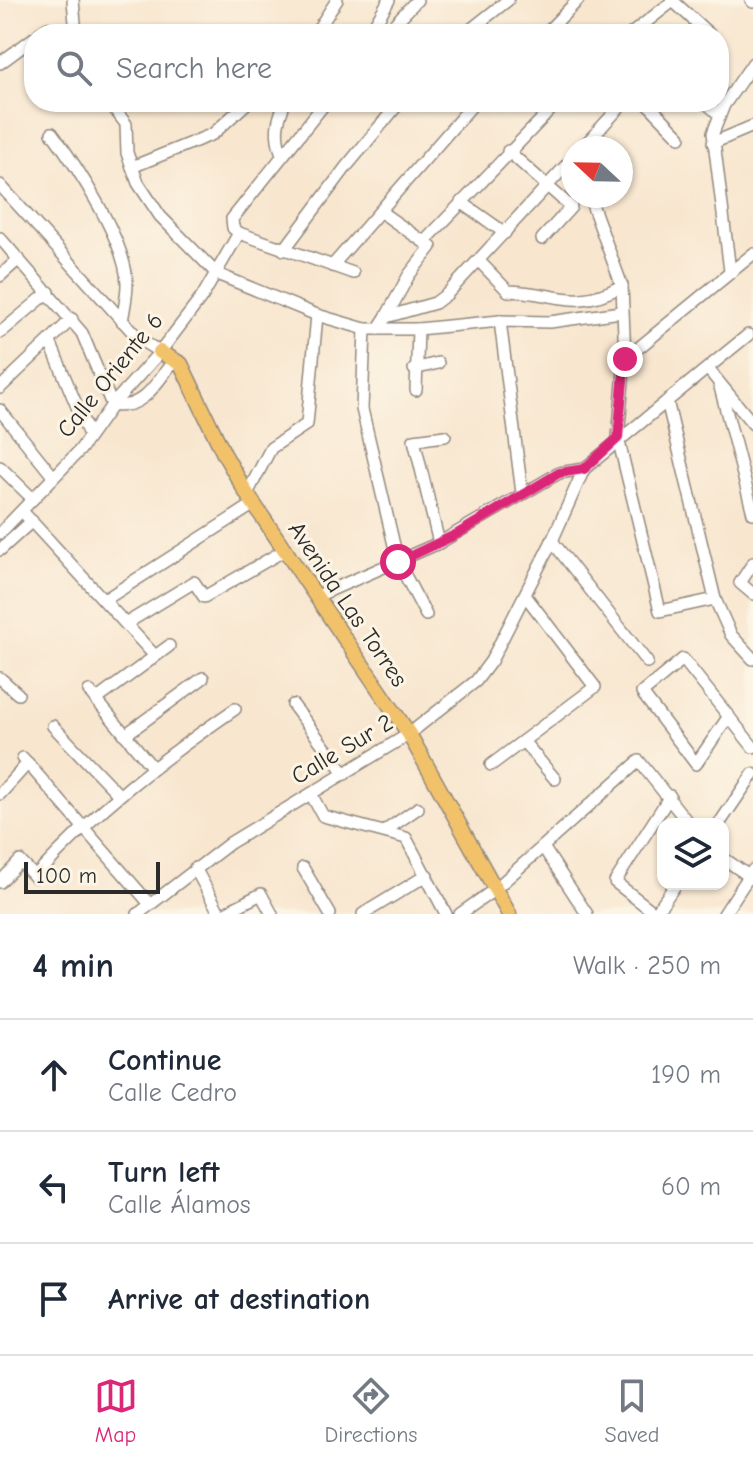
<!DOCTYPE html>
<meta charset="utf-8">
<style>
:root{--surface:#fff;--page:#f2f2f3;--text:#1f2937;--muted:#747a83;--line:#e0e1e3;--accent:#db2777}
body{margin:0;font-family:"Comic Neue",sans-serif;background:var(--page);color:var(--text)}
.controls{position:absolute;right:24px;bottom:24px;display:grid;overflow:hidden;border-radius:16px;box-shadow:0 2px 6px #0004}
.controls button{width:72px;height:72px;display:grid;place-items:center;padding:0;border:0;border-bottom:2px solid var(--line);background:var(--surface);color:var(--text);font:40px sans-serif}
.compass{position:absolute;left:561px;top:136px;width:72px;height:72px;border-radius:50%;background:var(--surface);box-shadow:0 2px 6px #0004;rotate:292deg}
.scale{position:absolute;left:24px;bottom:20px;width:136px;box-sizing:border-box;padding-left:8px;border:4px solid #2b2b2b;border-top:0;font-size:22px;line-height:28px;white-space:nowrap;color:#2b2b2b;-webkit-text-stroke:6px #fcf5e5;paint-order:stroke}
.stop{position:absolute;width:24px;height:24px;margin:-18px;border:6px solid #db2777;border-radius:50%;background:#fff}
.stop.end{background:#db2777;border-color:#fff;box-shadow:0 2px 8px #0008}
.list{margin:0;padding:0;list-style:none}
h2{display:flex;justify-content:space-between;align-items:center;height:104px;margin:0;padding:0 32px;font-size:34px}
h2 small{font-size:26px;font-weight:400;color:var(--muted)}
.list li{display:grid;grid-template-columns:52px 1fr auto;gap:24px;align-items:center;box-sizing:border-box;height:112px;padding:0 32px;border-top:2px solid var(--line)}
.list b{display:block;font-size:30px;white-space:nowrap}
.list p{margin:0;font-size:26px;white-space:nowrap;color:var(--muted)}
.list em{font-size:26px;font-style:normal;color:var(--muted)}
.icon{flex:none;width:44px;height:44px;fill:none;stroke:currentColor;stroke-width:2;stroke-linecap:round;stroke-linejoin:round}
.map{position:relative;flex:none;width:753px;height:914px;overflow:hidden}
.search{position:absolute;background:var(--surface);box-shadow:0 2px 6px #0004;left:24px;right:24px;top:24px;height:88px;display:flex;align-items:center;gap:20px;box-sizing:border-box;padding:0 28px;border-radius:32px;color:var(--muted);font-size:30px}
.sheet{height:440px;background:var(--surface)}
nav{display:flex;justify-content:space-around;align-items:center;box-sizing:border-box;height:112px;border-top:2px solid var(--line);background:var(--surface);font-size:22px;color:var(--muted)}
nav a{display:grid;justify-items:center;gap:4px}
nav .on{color:var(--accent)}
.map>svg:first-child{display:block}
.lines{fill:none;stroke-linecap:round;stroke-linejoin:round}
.minor-casing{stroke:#92887d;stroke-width:14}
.major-casing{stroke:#92887d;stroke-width:17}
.minor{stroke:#fff;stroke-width:11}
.major{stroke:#f2c26a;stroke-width:14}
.route{stroke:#db2777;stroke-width:10}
.labels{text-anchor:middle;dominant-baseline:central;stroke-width:6;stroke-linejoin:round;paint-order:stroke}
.street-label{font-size:24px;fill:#2b2b2b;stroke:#fcf5e5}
</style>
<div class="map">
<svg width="753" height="914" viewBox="0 0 753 914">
<rect width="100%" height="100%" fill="#fcf5e5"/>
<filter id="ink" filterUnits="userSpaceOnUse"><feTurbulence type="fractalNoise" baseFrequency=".0125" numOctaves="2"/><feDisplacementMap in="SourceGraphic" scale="16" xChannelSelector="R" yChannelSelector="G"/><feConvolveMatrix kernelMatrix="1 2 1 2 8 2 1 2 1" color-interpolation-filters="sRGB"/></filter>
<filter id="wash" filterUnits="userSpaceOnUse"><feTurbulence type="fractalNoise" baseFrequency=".006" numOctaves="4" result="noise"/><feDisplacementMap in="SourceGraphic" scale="32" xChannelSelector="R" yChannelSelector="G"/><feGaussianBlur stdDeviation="1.8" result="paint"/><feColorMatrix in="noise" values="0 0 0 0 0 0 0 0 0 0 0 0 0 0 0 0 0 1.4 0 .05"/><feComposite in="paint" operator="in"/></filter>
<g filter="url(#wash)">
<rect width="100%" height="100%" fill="#f8e6cf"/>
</g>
<g filter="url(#ink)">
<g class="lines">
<!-- minor casing -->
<g class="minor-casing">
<g id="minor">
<polyline points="73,0 76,34"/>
<polyline points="751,0 753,2"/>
<polyline points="39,34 48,28"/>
<polyline points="315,34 337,0"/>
<polyline points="373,34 375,24 389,0"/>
<polyline points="385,34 417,0"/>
<polyline points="465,34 508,0"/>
<polyline points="545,34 578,0"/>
<polyline points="631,34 673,1 709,34"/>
<polyline points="0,63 34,38"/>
<polyline points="109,102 126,124 127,153 138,183 160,216 217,274 317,315 365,329 418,329 500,321 550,322 621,312"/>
<polyline points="326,102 232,219 233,228 239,233 353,273"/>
<polyline points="646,102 680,137"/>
<polyline points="705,102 720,115"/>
<path d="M52,133C76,165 127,243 127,284C127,296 124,309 122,321"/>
<polyline points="713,143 753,126"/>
<polyline points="582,148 619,108"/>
<polyline points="508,151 571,207 542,239"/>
<path d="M282,154C274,134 277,122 285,102"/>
<polyline points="132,167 213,134 248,102"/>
<polyline points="0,185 139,339 160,352"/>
<polyline points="589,196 622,286 625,359 618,438 660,611 715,599"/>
<polyline points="461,202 505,233"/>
<polyline points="381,212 431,247 409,275 386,317"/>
<path d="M0,238L82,333L112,405C144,411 157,381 175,359"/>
<polyline points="425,241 558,102"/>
<polyline points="284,250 346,167 400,102"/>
<path d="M479,261L508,291C559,292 572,312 622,286"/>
<polyline points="332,266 475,102"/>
<polyline points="730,271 713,133 724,105 753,63"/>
<polyline points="0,276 19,259"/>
<polyline points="500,321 522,493"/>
<polyline points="365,329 362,409 398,562 426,615"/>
<polyline points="378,329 386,317 435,303 447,294 573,158"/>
<polyline points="0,333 49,292"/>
<polyline points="50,342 89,435"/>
<polyline points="625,359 753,254"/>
<polyline points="414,369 438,363"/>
<polyline points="708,369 753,424"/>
<polyline points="719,383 753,513"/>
<polyline points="0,388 72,319"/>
<polyline points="416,390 418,329"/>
<polyline points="667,401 715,599 731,635 753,659"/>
<polyline points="0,410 52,475"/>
<polyline points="0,467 33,499"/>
<polyline points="247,494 271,448 307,424 317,315"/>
<polyline points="22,511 155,656"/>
<polyline points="0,533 80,450 112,405 160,352 202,297 239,233"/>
<polyline points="552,541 647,662"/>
<polyline points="439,543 414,440 445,436"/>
<polyline points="0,550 32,521"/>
<polyline points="753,563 740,583 753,594"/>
<polyline points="317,596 439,543 559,473 584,469 748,335"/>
<polyline points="106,599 254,504"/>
<polyline points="127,623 194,582 204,597 285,550"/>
<polyline points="0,678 18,694"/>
<polyline points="89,691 152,767"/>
<polyline points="96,700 169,646"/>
<polyline points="293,705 345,774"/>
<polyline points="729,716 696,764 642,693 683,659 753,747"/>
<polyline points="53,726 119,795"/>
<polyline points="125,735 203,678"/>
<polyline points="523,741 555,779"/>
<polyline points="23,758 149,903"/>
<polyline points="491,765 595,687 525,595"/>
<polyline points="0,794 28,763"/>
<polyline points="311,794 323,816 406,838 446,914"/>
<polyline points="719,824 753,774"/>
<polyline points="385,831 418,808"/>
<polyline points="543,847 587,914"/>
<polyline points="723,858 749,876"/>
<polyline points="195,868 220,914"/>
<polyline points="303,868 330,914"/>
<path d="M0,882L20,861L35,877C99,807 158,762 235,709"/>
<polyline points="138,914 230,843 409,734 476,681 491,661 552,541 584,469"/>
<polyline points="223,914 261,894 272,914"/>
<polyline points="363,914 427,875"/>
<polyline points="460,914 494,890 639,761 689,824"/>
<polyline points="655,914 676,884"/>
<polyline points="656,914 615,882 670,796"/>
<polyline points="724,914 753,870"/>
</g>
</g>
<!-- major casing -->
<g class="major-casing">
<polyline id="major" points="160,352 181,364 224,454 247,494 409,734 509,914"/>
</g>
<!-- minor -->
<use href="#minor" class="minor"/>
<!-- major -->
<use href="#major" class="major"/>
</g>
</g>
<g class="lines" filter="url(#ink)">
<!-- route -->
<polyline class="route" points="398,562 457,534 559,473 584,469 618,438 625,359"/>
</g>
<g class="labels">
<!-- street labels -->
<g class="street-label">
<text transform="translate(110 375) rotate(-51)">Calle Oriente 6</text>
<text transform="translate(348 604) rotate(56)">Avenida Las Torres</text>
<text transform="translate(342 749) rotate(-31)">Calle Sur 2</text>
</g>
</g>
</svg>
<div class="controls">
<button><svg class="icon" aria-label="layers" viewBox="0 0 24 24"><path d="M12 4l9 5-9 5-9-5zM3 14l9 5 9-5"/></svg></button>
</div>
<svg class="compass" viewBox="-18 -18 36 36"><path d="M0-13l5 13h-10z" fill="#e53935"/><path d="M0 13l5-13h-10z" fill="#747a83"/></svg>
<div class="scale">100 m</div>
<div class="stop" style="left:398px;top:562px"></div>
<div class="stop end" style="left:625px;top:359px"></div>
<div class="search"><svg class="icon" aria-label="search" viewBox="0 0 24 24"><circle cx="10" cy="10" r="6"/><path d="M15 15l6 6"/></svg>Search here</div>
</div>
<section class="sheet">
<h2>4 min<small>Walk · 250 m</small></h2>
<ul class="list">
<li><svg class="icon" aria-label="ahead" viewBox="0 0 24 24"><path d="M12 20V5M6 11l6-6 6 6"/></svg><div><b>Continue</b><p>Calle Cedro</p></div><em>190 m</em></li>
<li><svg class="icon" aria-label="left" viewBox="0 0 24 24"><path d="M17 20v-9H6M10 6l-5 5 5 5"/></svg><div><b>Turn left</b><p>Calle Álamos</p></div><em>60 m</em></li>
<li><svg class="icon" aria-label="arrive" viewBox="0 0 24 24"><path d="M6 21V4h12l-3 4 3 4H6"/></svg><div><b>Arrive at destination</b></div></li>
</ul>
</section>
<nav>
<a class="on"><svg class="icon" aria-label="map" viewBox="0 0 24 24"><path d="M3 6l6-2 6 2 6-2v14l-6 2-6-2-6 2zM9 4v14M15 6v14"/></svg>Map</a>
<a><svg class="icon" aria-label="directions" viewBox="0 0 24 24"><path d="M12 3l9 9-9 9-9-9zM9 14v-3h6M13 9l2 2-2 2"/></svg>Directions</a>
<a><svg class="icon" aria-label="saved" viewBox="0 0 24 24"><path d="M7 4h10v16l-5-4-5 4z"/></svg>Saved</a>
</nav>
